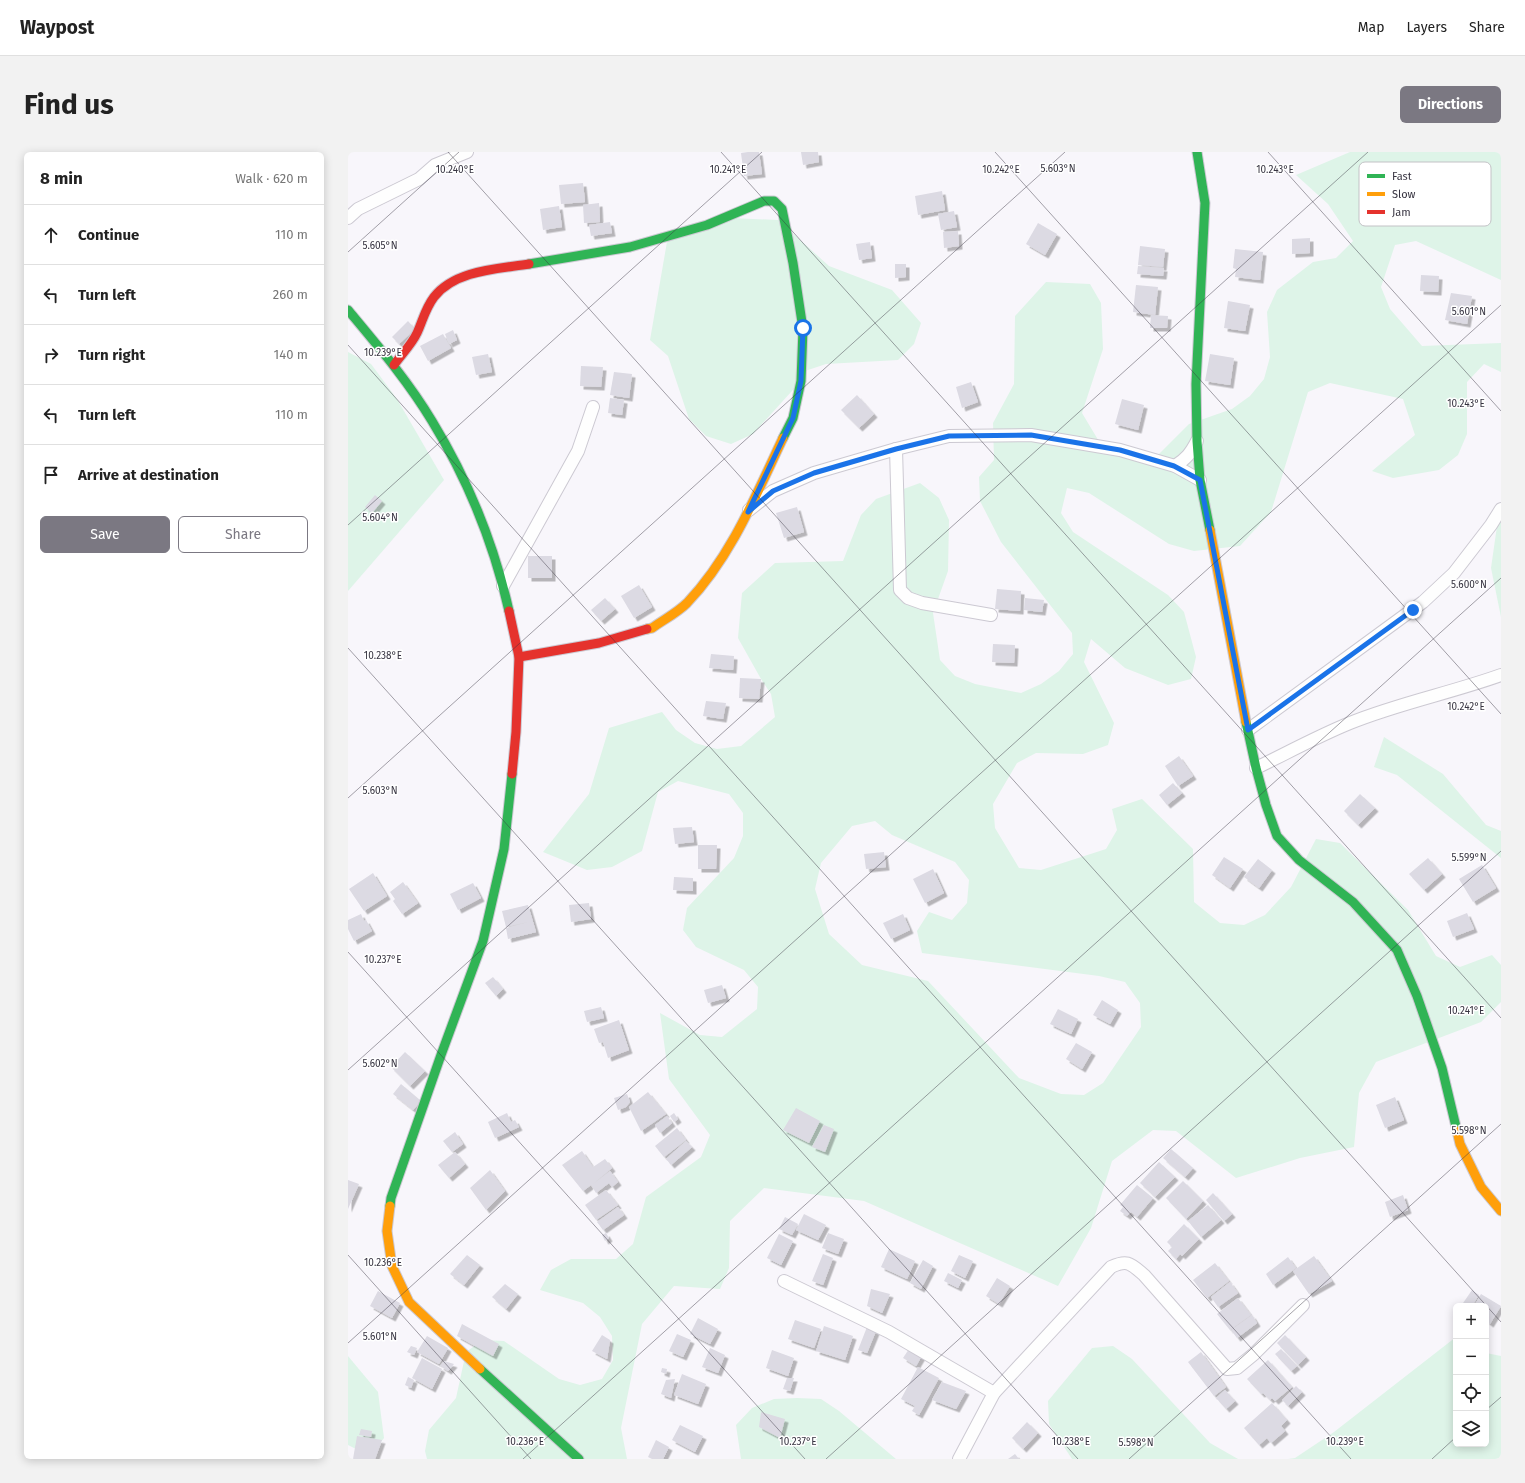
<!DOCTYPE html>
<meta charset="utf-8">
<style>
:root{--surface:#fff;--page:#f2f2f2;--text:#222;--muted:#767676;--line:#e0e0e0;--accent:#7b7882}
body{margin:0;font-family:"Fira Sans",sans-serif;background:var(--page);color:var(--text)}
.controls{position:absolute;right:12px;bottom:12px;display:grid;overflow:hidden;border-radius:6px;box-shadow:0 2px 10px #0003}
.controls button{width:36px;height:36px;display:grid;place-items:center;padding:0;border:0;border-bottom:1px solid var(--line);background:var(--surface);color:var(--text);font:20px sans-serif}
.stop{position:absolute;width:12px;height:12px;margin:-9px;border:3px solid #1a73e8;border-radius:50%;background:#fff}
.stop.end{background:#1a73e8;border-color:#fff;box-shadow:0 1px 4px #0008}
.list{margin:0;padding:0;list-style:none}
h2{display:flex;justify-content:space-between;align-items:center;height:52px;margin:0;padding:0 16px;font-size:17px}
h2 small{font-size:13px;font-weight:400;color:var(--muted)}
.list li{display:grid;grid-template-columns:26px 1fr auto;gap:12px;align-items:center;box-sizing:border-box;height:60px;padding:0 16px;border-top:1px solid var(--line)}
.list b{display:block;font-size:15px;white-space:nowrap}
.list em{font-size:13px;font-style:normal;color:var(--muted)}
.actions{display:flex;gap:8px;padding:12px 16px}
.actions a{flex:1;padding:9px 0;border:1px solid var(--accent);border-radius:6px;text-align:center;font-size:14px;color:var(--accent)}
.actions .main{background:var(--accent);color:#fff}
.icon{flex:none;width:22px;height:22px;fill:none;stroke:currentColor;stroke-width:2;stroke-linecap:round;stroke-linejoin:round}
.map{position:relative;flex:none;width:1153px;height:1307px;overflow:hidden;border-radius:6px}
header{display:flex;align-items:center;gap:24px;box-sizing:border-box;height:56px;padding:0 20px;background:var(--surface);border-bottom:1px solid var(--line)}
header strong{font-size:19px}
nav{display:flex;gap:22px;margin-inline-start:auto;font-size:14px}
.intro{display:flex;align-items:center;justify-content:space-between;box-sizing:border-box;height:96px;padding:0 24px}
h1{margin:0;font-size:28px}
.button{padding:10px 18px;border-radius:6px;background:var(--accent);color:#fff;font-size:14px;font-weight:700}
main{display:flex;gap:24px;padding:0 24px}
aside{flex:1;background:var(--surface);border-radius:6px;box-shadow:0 2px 10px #0003}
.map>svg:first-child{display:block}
.green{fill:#def4e8;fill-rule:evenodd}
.building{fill:#dcdae3;filter:url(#shadow)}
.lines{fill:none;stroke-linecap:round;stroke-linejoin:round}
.street-casing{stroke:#ccc9d2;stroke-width:14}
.fast-casing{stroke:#ccc9d2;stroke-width:11}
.slow-casing{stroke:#ccc9d2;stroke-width:11}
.jam-casing{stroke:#ccc9d2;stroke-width:11}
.street{stroke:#fefefe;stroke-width:12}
.fast{stroke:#30b455;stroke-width:9}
.slow{stroke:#ff9f0a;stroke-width:9}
.jam{stroke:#e5322d;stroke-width:9}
.route{stroke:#1a73e8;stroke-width:5}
.ticks{fill:none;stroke:#373441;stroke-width:1;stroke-opacity:0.45}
.key{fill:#fff;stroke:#c3c2c6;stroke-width:1}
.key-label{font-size:11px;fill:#373441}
.ticks-label{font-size:10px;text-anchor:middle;fill:#373441;stroke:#fff;stroke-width:3;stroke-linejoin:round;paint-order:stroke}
</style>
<header>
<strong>Waypost</strong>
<nav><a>Map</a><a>Layers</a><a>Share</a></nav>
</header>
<div class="intro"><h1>Find us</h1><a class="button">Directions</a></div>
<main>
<aside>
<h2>8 min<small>Walk · 620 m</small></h2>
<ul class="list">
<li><svg class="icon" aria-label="ahead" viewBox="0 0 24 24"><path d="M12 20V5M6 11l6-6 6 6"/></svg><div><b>Continue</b></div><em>110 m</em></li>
<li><svg class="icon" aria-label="left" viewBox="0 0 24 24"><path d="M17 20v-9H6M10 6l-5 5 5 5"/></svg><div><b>Turn left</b></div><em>260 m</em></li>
<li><svg class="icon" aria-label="right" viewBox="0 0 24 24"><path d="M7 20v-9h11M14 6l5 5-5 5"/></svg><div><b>Turn right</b></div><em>140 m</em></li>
<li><svg class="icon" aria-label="left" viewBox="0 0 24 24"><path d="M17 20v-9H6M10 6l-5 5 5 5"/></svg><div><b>Turn left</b></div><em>110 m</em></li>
<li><svg class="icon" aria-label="arrive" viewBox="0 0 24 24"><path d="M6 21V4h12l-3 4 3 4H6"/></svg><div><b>Arrive at destination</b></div></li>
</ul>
<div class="actions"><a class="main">Save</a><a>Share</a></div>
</aside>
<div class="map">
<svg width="1153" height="1307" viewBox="0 0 1153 1307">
<defs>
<filter id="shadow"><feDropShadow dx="3.5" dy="3.5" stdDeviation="0" flood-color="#0004"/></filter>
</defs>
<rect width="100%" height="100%" fill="#f8f6fb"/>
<!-- green -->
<g class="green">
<path d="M1002,0H1153V128L1068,89L1047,93L1033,135L1042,157L1074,194L1153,191V220L1136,212L1119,230V282L1110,303L1091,318L1045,326L1024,319L1067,283L1055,247L982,231L960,240L923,360L892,394L846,399L821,392L741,341L719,336L713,361L725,380L820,443L836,460L848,505L843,527L820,533L777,516L743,487L736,510L766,571L760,593L735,602L688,601L669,611L645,652L647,676L671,716L693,718L758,697L769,678L764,657L794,647L845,697L846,750L872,771L896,773L917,763L943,735L968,687L992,691L1060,758L1088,804L1112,815L1144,803L1153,813V850L1133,870L1028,910L1011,941L1006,995L952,1006L888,1026L828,979L805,978L764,1009L743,1076L710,1134L516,1049L416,1036L382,1069L381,1116L372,1137L326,1134L294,1172L273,1276L279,1307H79L77,1299L81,1278L108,1246L118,1200L135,1188L156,1189L211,1227L232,1233L254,1227L265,1208L264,1184L252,1165L235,1151L192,1138L203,1118L223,1107H268L285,1092L298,1045L353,1005L362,983L321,927L312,861L352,883L374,885L409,857L410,835L396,818L348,795L335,778L339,756L386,706L395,684V661L381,642L330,629L310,640L294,699L264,715L239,718L195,700L241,642L261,576L314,560L328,578L347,591L369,597L393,594L427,565L423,542L413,527L390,486L394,441L427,411L495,409L513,363L528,347L572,331L591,346L601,368L600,419L585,461L592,508L607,524L627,532L673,541L693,532L711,519L725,502L724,481L653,390L632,349L631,325L646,308L645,271L666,232L667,164L698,130L742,132L753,151L755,197L734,261L758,301L801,312L841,272L884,257L902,244L916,227L922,205L919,160L929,138L965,110L988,106L1005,89L980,52L948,23ZM527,669L544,683L607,710L621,728L619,751L604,768L581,760L569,779L574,801L751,824L777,830L792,851L793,875L755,931L736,943L713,942L671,926L580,829L514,813L481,782L467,737L473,711L504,674Z"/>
<polygon points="384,66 430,68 481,114 544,138 573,171 566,192 550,208 478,212 457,219 453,229 405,282 383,292 358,284 341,267 320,204 302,188 320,84"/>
<polygon points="0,200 23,212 49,247 96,328 0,439"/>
<polygon points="1153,357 1153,465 1143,416 1151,360"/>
<polygon points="1036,585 1095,622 1138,673 1153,679 1153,706 1049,623 1026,615"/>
<polygon points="1108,1185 1108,1292 1138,1292 1138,1201 1153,1204 1153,1307 940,1307 947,1306 986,1280"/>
<polygon points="765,1194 784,1207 862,1291 890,1307 724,1307 701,1272 700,1249 744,1196"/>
<polygon points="0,1204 30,1240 36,1286 22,1304 0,1293"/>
<polygon points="449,1246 473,1247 491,1259 548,1307 393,1307 388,1273 404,1256 426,1247"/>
</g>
<!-- building -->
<g class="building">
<polygon points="400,0 411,0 414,22 396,24 393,1"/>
<polygon points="453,0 470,0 471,10 455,13"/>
<polygon points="235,31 237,50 213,52 211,33"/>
<polygon points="594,39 597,58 570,63 567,44"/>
<polygon points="251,51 252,70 236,71 235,53"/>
<polygon points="211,54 214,75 195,78 192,57"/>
<polygon points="606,59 609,75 593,78 590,62"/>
<polygon points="262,70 264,81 243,84 241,73"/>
<polygon points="690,71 709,82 697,103 678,92"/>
<polygon points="610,79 611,94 596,96 595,80"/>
<polygon points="962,86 962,101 944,102 944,87"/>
<polygon points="522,90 524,106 511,108 508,92"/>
<polygon points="792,94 817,97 815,115 790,113"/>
<polygon points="887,97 915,100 912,128 887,125 888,117 885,116"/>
<polygon points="547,112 558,112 558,125 547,126"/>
<polygon points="790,114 816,116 815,124 789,122"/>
<polygon points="1073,123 1091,124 1090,140 1072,139"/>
<polygon points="788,133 810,135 807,163 785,160"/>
<polygon points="1103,141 1124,144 1119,172 1097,168"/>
<polygon points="880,149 902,153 897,179 876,176"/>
<polygon points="803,163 820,164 819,176 802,176"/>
<polygon points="60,169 67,177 51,192 44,185"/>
<polygon points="105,178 109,188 101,192 97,182"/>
<polygon points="95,182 103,196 80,209 72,194"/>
<polygon points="140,202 144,220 128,223 124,205"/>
<polygon points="862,202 886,206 882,233 857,229"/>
<polygon points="233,214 255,215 253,235 232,234"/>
<polygon points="266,220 284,222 281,246 262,243"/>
<polygon points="623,230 630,250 614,256 608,235"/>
<polygon points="509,243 526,262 511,276 493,258"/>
<polygon points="262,246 276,248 274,263 260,261"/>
<polygon points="774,247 796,253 790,278 767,272"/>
<polygon points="27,343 34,349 24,361 17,355"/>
<polygon points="449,355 456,380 436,386 428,361"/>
<rect x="180" y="404" width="24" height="22"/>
<polygon points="291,433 304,455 286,466 273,444"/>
<polygon points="649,437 673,439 672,459 647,457"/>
<polygon points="257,446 267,457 253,469 243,458"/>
<polygon points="677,446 696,448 694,460 676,458"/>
<polygon points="645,492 667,493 666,511 644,510"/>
<polygon points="363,502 386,504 385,518 361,516"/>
<polygon points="392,526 413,527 411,547 391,546"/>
<polygon points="358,549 378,551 375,567 355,564"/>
<polygon points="831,604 845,624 830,634 817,614"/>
<polygon points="825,631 834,641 819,653 811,643"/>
<polygon points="1012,642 1027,656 1010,673 996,659"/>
<polygon points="344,675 346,690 327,692 325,676"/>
<polygon points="350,693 369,693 368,717 350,717"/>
<polygon points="536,700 538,715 518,717 516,702"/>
<polygon points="876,705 895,717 882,736 864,723"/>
<polygon points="1080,706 1094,722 1076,738 1061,722"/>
<polygon points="910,707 924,718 911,736 896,725"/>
<polygon points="1134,713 1148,736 1125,750 1111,727"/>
<polygon points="585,717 596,741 577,751 565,727"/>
<polygon points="25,721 39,744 16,759 1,737"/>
<polygon points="326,725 345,726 345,739 325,738"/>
<polygon points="55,730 70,751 54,762 45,749 47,747 42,740"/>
<polygon points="125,731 133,746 110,758 102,742"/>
<polygon points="241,751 243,767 223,770 221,753"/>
<polygon points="180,753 188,780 160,787 158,776 180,770 158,775 154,759"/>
<polygon points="1119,761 1126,777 1105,785 1099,769"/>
<polygon points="13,762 16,769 18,768 24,779 6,789 0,777 0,768"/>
<polygon points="555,762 562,778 543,787 535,771"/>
<polygon points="145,825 155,837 148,844 137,831"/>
<polygon points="374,833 378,846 360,851 356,838"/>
<polygon points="754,848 770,858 762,872 745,863"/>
<polygon points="253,855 256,866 239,870 236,859"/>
<polygon points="710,857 730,867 723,882 702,872"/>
<polygon points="271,868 281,898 260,906 255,890 251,891 246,877"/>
<polygon points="728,891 744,900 734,917 718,907"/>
<polygon points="57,900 77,919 62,934 43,915"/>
<polygon points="53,932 73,949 65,958 45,942"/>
<polygon points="300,940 318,962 293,979 281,955"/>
<polygon points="279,942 282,950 278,955 270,958 266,946"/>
<polygon points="1047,945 1056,968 1037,976 1028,953"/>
<polygon points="448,956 472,969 461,991 435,978"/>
<polygon points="159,961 163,970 167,968 171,975 147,986 140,970"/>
<polygon points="326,961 330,967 326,970 322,964"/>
<polygon points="319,964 324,971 312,981 307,973"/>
<polygon points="476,973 486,977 477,1000 464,995"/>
<polygon points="329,976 338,988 316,1005 307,994"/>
<polygon points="107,980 115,992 104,1000 95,989"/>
<polygon points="338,989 344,995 323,1013 318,1007"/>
<polygon points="823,997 845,1016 837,1025 815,1006"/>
<polygon points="234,999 245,1015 257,1007 264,1016 245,1032 262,1019 270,1030 264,1035 261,1031 248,1041 243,1033 235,1039 214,1013"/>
<polygon points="107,1000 117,1012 101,1026 90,1013"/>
<polygon points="811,1010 827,1025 807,1045 792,1031"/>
<polygon points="142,1018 157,1039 138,1058 122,1036"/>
<polygon points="0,1028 11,1032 0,1057"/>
<polygon points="835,1029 855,1049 838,1067 818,1046"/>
<polygon points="789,1033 805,1046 789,1065 783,1060 779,1064 772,1059 775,1055 772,1053"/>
<polygon points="258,1038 270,1053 248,1068 237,1053"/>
<polygon points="865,1041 884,1062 876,1069 858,1048"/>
<polygon points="1055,1043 1060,1058 1042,1065 1037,1050"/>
<polygon points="860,1053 873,1068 853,1085 840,1069"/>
<polygon points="270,1055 276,1063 255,1078 249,1070"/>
<polygon points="456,1062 478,1073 470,1088 448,1078"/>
<polygon points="437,1065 450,1072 444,1083 431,1077"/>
<polygon points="836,1072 851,1087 834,1104 832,1102 828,1107 820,1099 824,1095 819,1090"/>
<polygon points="258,1081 261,1086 257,1089 254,1083"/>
<polygon points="480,1081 496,1087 490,1102 474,1096"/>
<polygon points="431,1082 445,1089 433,1113 419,1106"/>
<polygon points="541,1097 567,1109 559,1127 533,1115"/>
<polygon points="475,1102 485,1106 475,1133 464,1129"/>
<polygon points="119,1103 132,1113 116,1133 102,1122"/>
<polygon points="611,1103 625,1109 617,1126 603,1119"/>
<polygon points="966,1104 984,1129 961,1142 945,1119"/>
<polygon points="940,1105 948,1116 925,1133 918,1122"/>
<polygon points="575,1108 585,1114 573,1137 562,1131"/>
<polygon points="867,1111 881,1129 859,1146 845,1128"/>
<polygon points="600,1121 614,1128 610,1136 596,1129"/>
<polygon points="649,1126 662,1134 651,1152 638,1144"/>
<polygon points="882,1130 890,1141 870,1155 863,1145"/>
<polygon points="157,1132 170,1142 158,1157 144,1145"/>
<polygon points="523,1137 542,1142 534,1161 519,1154"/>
<polygon points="1124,1138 1131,1143 1124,1154 1113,1154"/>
<polygon points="30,1139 52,1151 44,1166 22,1154"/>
<polygon points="1133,1142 1153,1154 1142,1172 1138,1169 1138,1154 1126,1154"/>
<polygon points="890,1146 903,1163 882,1178 869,1162"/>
<polygon points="904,1163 909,1171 889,1186 883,1178"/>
<polygon points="350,1166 370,1177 362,1192 342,1182"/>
<polygon points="447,1168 473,1177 466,1196 440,1187"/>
<polygon points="114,1172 151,1192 145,1204 109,1184"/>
<polygon points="476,1174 505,1184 497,1208 468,1199"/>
<polygon points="519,1175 528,1179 519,1201 510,1198"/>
<polygon points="329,1182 343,1188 335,1205 321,1199"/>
<polygon points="254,1183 262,1188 259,1207 244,1199"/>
<polygon points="937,1183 958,1205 950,1213 929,1191"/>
<polygon points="79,1184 100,1196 91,1212 69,1200"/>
<polygon points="63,1194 69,1196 66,1203 59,1200"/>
<polygon points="362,1196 377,1203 370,1221 354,1215"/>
<polygon points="561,1197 575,1202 568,1214 555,1206"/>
<polygon points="933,1197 949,1214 943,1219 927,1202"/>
<polygon points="424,1198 446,1206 440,1224 418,1216"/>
<polygon points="853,1200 878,1235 866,1244 840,1210"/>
<polygon points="74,1206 94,1217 84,1237 64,1226"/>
<polygon points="920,1208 934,1224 923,1234 934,1224 944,1235 927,1249 924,1246 922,1248 915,1241 913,1242 899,1227"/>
<polygon points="96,1209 106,1212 100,1219 92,1214"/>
<polygon points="570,1215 591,1226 571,1263 564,1259 567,1254 553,1247"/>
<polygon points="314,1216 319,1217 318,1222 313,1220"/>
<polygon points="334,1222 358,1232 350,1252 326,1243"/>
<polygon points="60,1225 66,1228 63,1236 57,1233"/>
<polygon points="439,1226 446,1226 442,1239 435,1237"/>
<polygon points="327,1227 323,1246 313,1242 318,1228"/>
<polygon points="594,1230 618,1239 608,1257 584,1248"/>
<polygon points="948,1234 954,1240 940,1254 934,1248"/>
<polygon points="877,1238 887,1249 878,1257 868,1246"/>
<polygon points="924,1251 939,1268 933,1274 937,1279 923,1291 919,1286 911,1293 896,1276"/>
<polygon points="413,1260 437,1267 432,1286 411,1275"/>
<polygon points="679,1270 690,1281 675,1297 664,1286"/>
<polygon points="332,1273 355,1284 347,1300 324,1288"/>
<polygon points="13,1277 24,1279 23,1285 11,1283"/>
<polygon points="9,1284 34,1288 27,1307 5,1307"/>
<polygon points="308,1288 321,1295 315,1307 304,1307 300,1305"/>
<polygon points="667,1302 671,1307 660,1307"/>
</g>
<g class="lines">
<!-- street casing -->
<g class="street-casing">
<g id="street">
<polyline points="0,66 10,57 71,27 87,13 119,0"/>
<polyline points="548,297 552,438 560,446 574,451 643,463"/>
<path d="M827,314C838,307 843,301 849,289"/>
<polyline points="401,358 425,339 466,321 548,297 601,284 683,283 772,298 827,314 852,328"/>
<polyline points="155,434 230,299 245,255"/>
<polyline points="900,578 1075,450 1106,421 1143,373 1153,357"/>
<path d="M908,616C939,601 970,584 1002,571C1051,551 1103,541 1153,523"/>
<polyline points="436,1129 541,1180 646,1241"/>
<path d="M611,1307L646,1241L763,1115C780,1107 783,1112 796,1123L879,1217L889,1216L906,1202L955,1153"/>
</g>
</g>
<!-- fast casing -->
<g class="fast-casing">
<g id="fast">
<polyline points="849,0 857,51 848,232 849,289 852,328 862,378"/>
<polyline points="181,112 282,95 359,73 416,49 426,49 434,57 445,111 455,177 453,229 445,266 435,286"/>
<path d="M0,158C30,194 60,229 84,269C120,328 146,392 161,459"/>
<polyline points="898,570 908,616 918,653 929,684 951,708 1005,750 1049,798 1069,844 1094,916 1109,979"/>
<polyline points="42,1054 43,1046 93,903 135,789 156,697 164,622"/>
<polyline points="132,1217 231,1307"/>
</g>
</g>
<!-- slow casing -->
<g class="slow-casing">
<g id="slow">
<polyline points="862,378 898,570"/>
<path d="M299,477L304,476C315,468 329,461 339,451C383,405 408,343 435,286"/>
<polyline points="1109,979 1112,992 1133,1035 1153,1059"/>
<polyline points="42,1054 39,1079 44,1114 61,1150 132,1217"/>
</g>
</g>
<!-- jam casing -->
<g class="jam-casing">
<g id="jam">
<path d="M46,213C53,203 64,192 69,181C75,168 77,157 86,145C107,118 150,117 181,112"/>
<polyline points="161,459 171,505 168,580 164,622"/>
<polyline points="171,505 251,491 299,477"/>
</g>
</g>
<!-- street -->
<use href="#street" class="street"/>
<!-- fast -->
<use href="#fast" class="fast"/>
<!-- slow -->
<use href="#slow" class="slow"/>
<!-- jam -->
<use href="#jam" class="jam"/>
</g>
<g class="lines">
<!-- route -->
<polyline class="route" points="455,176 453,229 445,266 400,360 425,339 466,321 548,297 601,284 683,283 772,298 826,314 852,328 900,578 1065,458"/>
</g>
<!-- ticks -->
<path class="ticks" d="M100,0L1153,1170M373,0L1153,866M647,0L1153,562M920,0L1153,259M0,100L111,0M0,193L1003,1307M0,373L414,0M0,496L730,1307M0,646L717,0M0,800L457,1307M0,918L1020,0M0,1103L183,1307M0,1191L1153,153M1138,1258L1153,1245M175,1307L1153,426M478,1307L1153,699M781,1307L1153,972M1084,1307L1108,1285"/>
<!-- legend -->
<rect x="1011" y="10" width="132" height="64" rx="6" class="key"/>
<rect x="1019" y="22" width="18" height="4" fill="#30b455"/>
<rect x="1019" y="40" width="18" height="4" fill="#ff9f0a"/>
<rect x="1019" y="58" width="18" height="4" fill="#e5322d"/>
<g class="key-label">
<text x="1044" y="28">Fast</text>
<text x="1044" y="46">Slow</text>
<text x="1044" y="64">Jam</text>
</g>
<g class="ticks-label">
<text x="710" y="20">5.603°N</text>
<text x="380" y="21">10.241°E</text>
<text x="107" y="21">10.240°E</text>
<text x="653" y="21">10.242°E</text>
<text x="927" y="21">10.243°E</text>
<text x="32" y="97">5.605°N</text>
<text x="1121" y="163">5.601°N</text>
<text x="35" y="204">10.239°E</text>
<text x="1118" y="255">10.243°E</text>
<text x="32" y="369">5.604°N</text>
<text x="1121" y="436">5.600°N</text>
<text x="35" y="507">10.238°E</text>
<text x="1118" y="558">10.242°E</text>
<text x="32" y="642">5.603°N</text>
<text x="1121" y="709">5.599°N</text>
<text x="35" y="811">10.237°E</text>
<text x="1118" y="862">10.241°E</text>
<text x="32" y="915">5.602°N</text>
<text x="1121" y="982">5.598°N</text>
<text x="35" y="1114">10.236°E</text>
<text x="32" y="1188">5.601°N</text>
<text x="177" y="1293">10.236°E</text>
<text x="450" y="1293">10.237°E</text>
<text x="723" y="1293">10.238°E</text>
<text x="997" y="1293">10.239°E</text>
<text x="788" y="1294">5.598°N</text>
</g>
</svg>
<div class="controls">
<button>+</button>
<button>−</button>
<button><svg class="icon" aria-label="locate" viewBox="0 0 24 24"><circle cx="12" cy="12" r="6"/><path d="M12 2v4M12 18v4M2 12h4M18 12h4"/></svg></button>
<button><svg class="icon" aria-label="layers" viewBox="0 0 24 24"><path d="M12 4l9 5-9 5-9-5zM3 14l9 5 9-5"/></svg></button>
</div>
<div class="stop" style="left:455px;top:176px"></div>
<div class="stop end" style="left:1065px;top:458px"></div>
</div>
</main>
